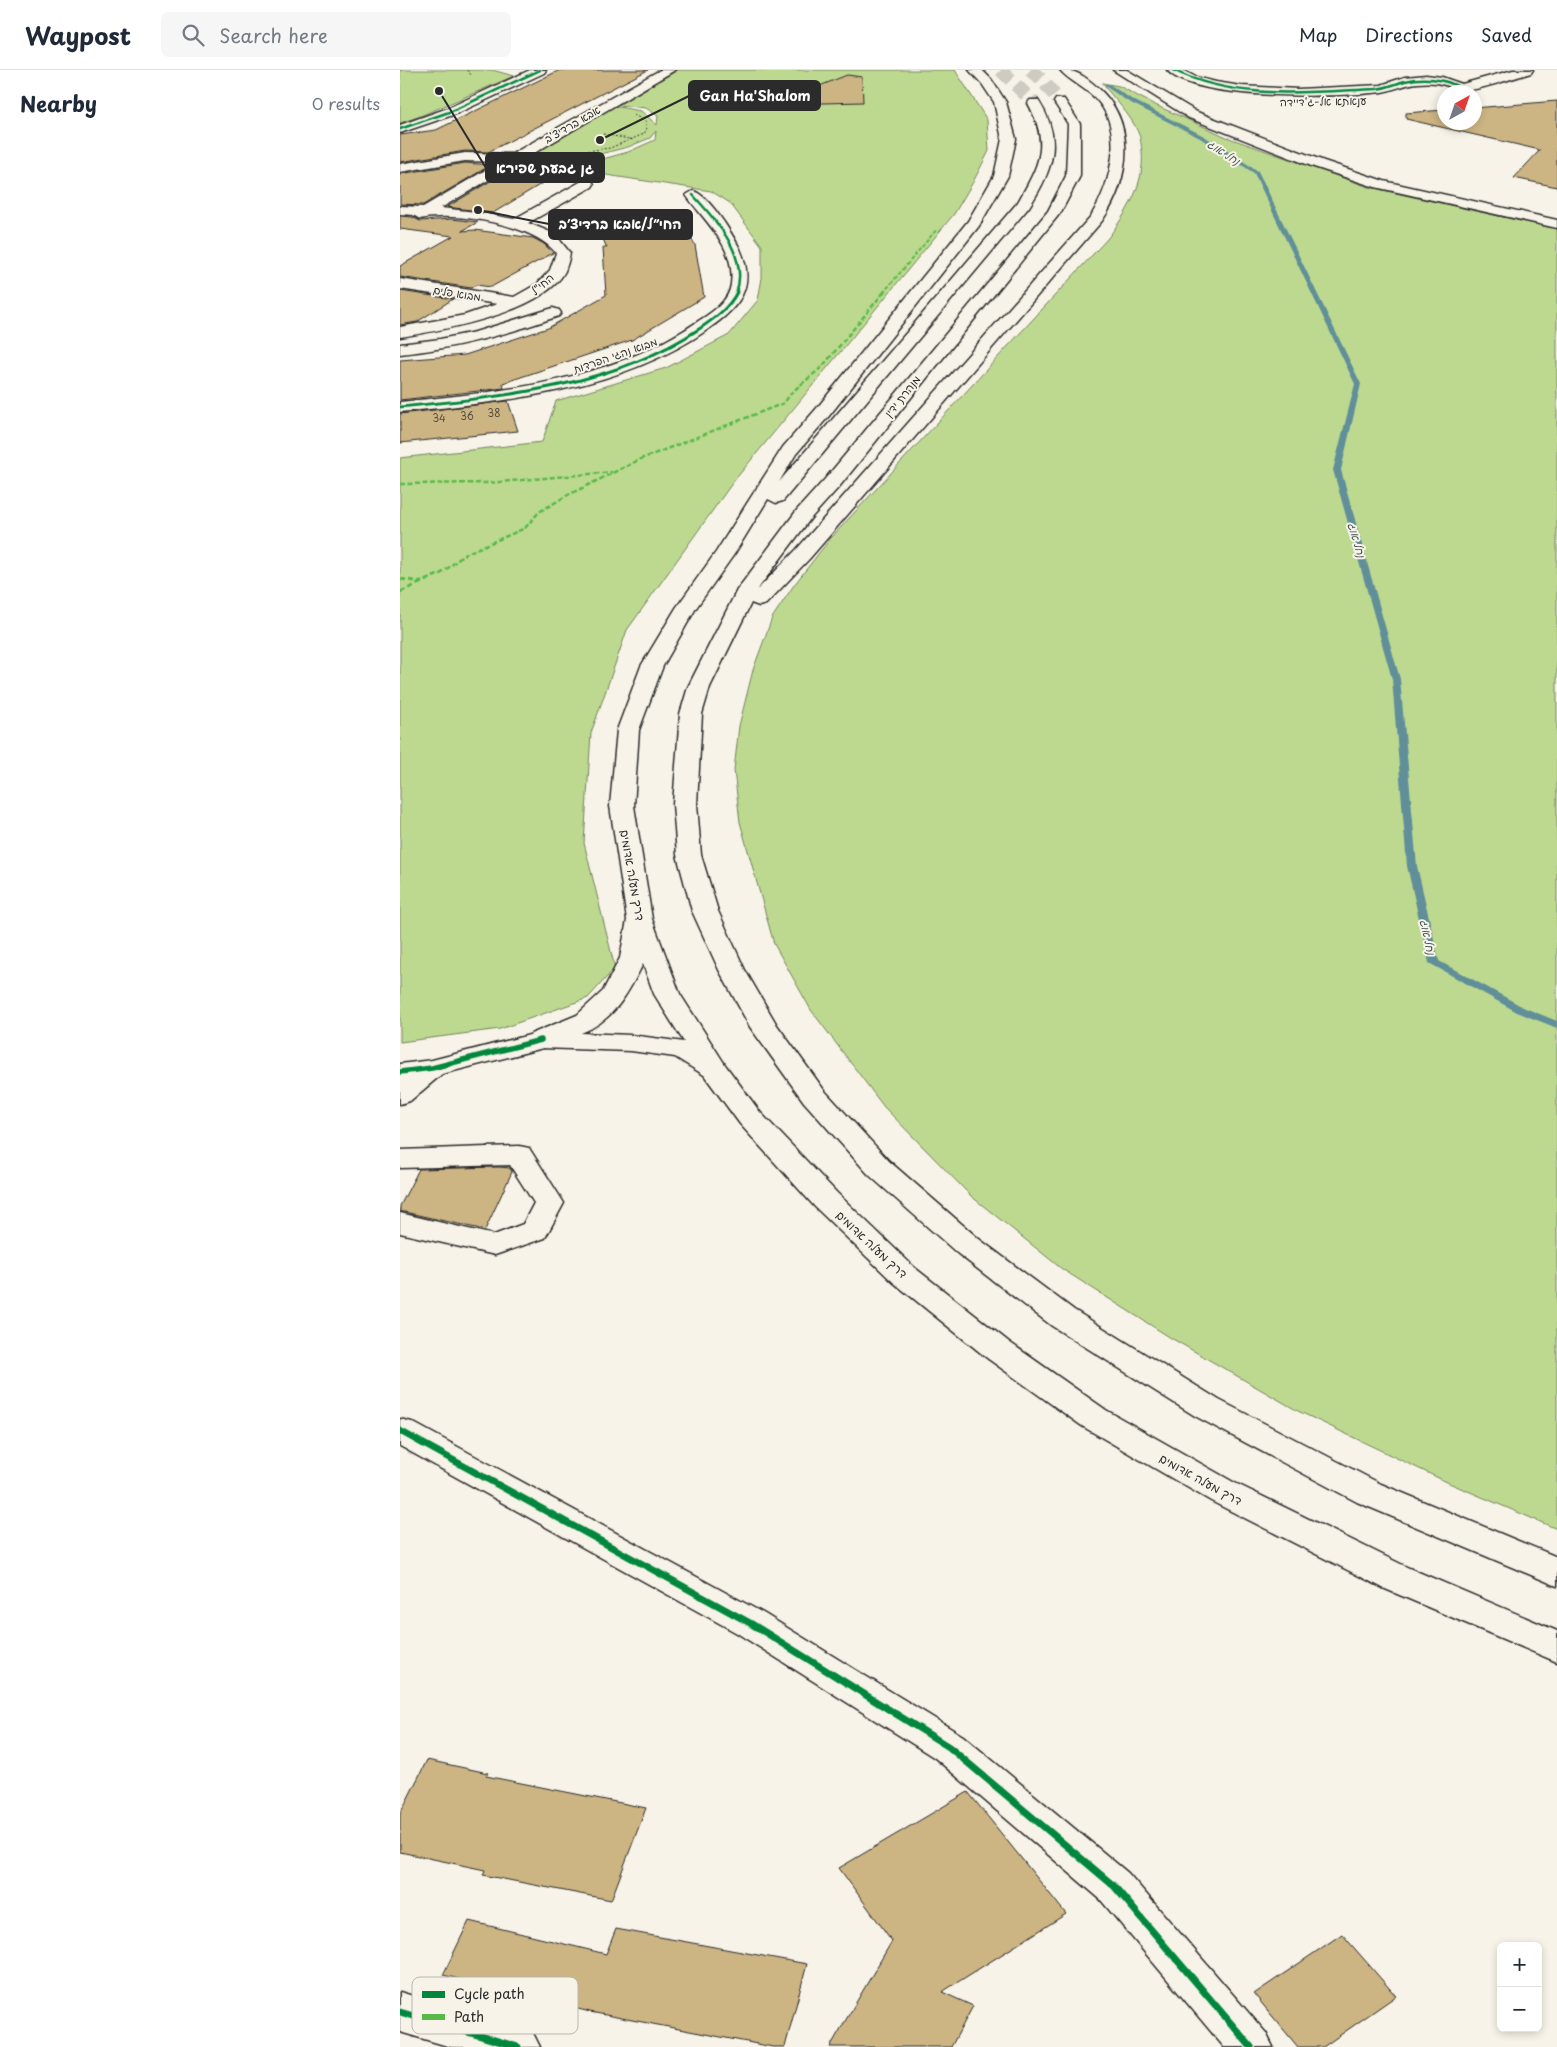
<!DOCTYPE html>
<meta charset="utf-8">
<style>
:root{--surface:#fff;--page:#f6f6f7;--text:#1f2937;--muted:#747a83;--line:#e0e1e3}
body{margin:0;font-family:"Playpen Sans","Playpen Sans Hebrew",sans-serif;background:var(--page);color:var(--text)}
.controls{position:absolute;right:15px;bottom:15px;display:grid;overflow:hidden;border-radius:8px;box-shadow:0 2px 8px #0003}
.controls button{width:45px;height:45px;display:grid;place-items:center;padding:0;border:0;border-bottom:1px solid var(--line);background:var(--surface);color:var(--text);font:25px sans-serif}
.compass{position:absolute;left:1037px;top:15px;width:45px;height:45px;border-radius:50%;background:var(--surface);box-shadow:0 2px 8px #0003;rotate:40deg}
.list{margin:0;padding:0;list-style:none}
h2{display:flex;justify-content:space-between;align-items:center;height:65px;margin:0;padding:0 20px;font-size:21px}
h2 small{font-size:16px;font-weight:400;color:var(--muted)}
.icon{flex:none;width:28px;height:28px;fill:none;stroke:currentColor;stroke-width:2;stroke-linecap:round;stroke-linejoin:round}
.map{position:relative;flex:none;width:1157px;height:1977px;overflow:hidden}
header{display:flex;align-items:center;gap:30px;box-sizing:border-box;height:70px;padding:0 25px;background:var(--surface);border-bottom:1px solid var(--line)}
header strong{font-size:24px}
nav{display:flex;gap:28px;margin-inline-start:auto;font-size:18px}
.search{width:350px;height:45px;background:var(--page);display:flex;align-items:center;gap:12px;box-sizing:border-box;padding:0 18px;border-radius:8px;color:var(--muted);font-size:19px}
main{display:flex}
aside{flex:1;background:var(--surface)}
.map>svg:first-child{display:block}
.green{fill:#bdd990;stroke:#74825e}
.lines{fill:none;stroke-linecap:round;stroke-linejoin:round}
.stream{fill:#608f99;fill-rule:evenodd}
.building{fill:#ccb483;stroke:#2b2b2b}
.highway-tunnel{stroke:#cecbc2;stroke-width:14;stroke-dasharray:14 7;stroke-linecap:butt}
.minor-casing{stroke:#2b2b2b;stroke-width:3}
.highway-casing{stroke:#2b2b2b;stroke-width:3}
.path{stroke:#2b2b2b;stroke-width:1;stroke-dasharray:2 2;stroke-linecap:butt}
.minor{fill:#f7f3e8;fill-rule:evenodd}
.highway{fill:#f7f3e8;fill-rule:evenodd}
.quiet-far2{stroke:#58b947;stroke-width:2;stroke-dasharray:4 2;stroke-linecap:butt}
.quiet-far1{stroke:#58b947;stroke-width:2.5;stroke-dasharray:5 2.5;stroke-linecap:butt}
.quiet{stroke:#58b947;stroke-width:3;stroke-dasharray:6 3;stroke-linecap:butt}
.cycleway-far3-casing{stroke:#f7f3e8;stroke-width:4}
.cycleway-far2-casing{stroke:#f7f3e8;stroke-width:5}
.cycleway-far1-casing{stroke:#f7f3e8;stroke-width:9}
.cycleway-casing{stroke:#f7f3e8;stroke-width:10}
.cycleway-far3{stroke:#00873e;stroke-width:2.5}
.cycleway-far2{stroke:#00873e;stroke-width:3}
.cycleway-far1{stroke:#00873e;stroke-width:5.5}
.cycleway{stroke:#00873e;stroke-width:7}
.labels{text-anchor:middle;dominant-baseline:central;stroke-width:4;stroke-linejoin:round;paint-order:stroke}
.number-label{font-size:10px;fill:#534d41}
.far-street-label{font-size:11px;fill:#2b2b2b;stroke:#f7f3e8}
.far-water-label{font-size:11px;font-style:italic;fill:#415559;stroke:#f7f3e8}
.street-label{font-size:12px;fill:#2b2b2b;stroke:#f7f3e8}
.key{fill:#f7f3e8;stroke:#bab7af;stroke-width:1}
.key-label{font-size:14px;fill:#2b2b2b}
.leader{fill:none;stroke:#2b2b2b;stroke-width:2}
.callout-dot{fill:#2b2b2b;stroke:#f7f3e8;stroke-width:2}
.callout{fill:#2b2b2b;stroke:#2b2b2b;stroke-width:2}
.callout-label{font-size:14px;text-anchor:middle;font-weight:bold;fill:#fff}
</style>
<header>
<strong>Waypost</strong>
<div class="search"><svg class="icon" aria-label="search" viewBox="0 0 24 24"><circle cx="10" cy="10" r="6"/><path d="M15 15l6 6"/></svg>Search here</div>
<nav><a>Map</a><a>Directions</a><a>Saved</a></nav>
</header>
<main>
<aside>
<h2>Nearby<small>0 results</small></h2>
<ul class="list">
</ul>
</aside>
<div class="map">
<svg width="1157" height="1977" viewBox="0 0 1157 1977">
<rect width="100%" height="100%" fill="#f7f3e8"/>
<filter id="ink" filterUnits="userSpaceOnUse"><feTurbulence type="fractalNoise" baseFrequency=".02" numOctaves="2"/><feDisplacementMap in="SourceGraphic" scale="10" xChannelSelector="R" yChannelSelector="G"/><feConvolveMatrix kernelMatrix="1 2 1 2 8 2 1 2 1" color-interpolation-filters="sRGB"/></filter>
<g filter="url(#ink)">
<!-- green -->
<g class="green">
<polygon points="0,0 92,0 114,6 18,47 0,53"/>
<polygon points="278,0 555,0 587,50 589,81 573,112 554,144 333,412 227,560 191,663 184,773 215,898 188,928 100,959 0,972 0,388 142,372 156,331 266,298 329,265 358,230 362,208 362,176 330,133 311,121 180,101 192,92 228,82 255,70 256,61 250,68 228,77 176,90 156,100 114,96 213,36 241,41 257,55 258,46 246,38 218,35"/>
<path d="M702,13L719,16L753,34L829,68L969,117L1157,159V1459L1049,1413L898,1341L771,1268L662,1199L571,1126L484,1037L411,940L374,874L340,752L334,700L339,656L353,600L372,548L394,515L430,469L708,168C727,142 745,115 742,81C741,75 741,68 738,62C730,44 714,29 702,13Z"/>
</g>
<g class="lines">
<!-- stream -->
<polygon class="stream" points="705,14 709,14 731,29 804,66 858,101 961,314 941,400 1000,609 1017,796 1039,891 1125,938 1157,951 1157,958 1117,942 1029,893 1007,796 992,609 933,400 955,314 854,103 800,68 727,31 705,16"/>
</g>
<!-- building -->
<g class="building">
<polygon points="160,0 248,0 88,82 65,81 0,92 0,65 36,60"/>
<polygon points="447,5 462,7 463,32 383,34 382,31"/>
<polygon points="1157,31 1157,117 1114,108 1140,80 1006,49 1006,43 1044,40 1044,52 1074,52 1074,38"/>
<polygon points="65,93 91,95 23,135 0,134 0,104"/>
<polygon points="114,97 161,102 93,143 47,137"/>
<polygon points="279,144 295,175 304,227 232,270 103,313 104,318 0,330 0,290 65,285 148,258 206,225 203,177 207,178 202,167 201,150"/>
<polygon points="0,146 12,147 20,151 52,149 78,152 62,161 75,160 133,168 144,174 153,183 91,217 76,215 71,218 0,207 0,196 53,166 0,159"/>
<polygon points="0,221 53,229 17,252 0,255"/>
<polygon points="108,331 118,361 0,373 0,344"/>
<polygon points="99,1097 110,1098 112,1102 85,1160 0,1141 0,1136 19,1099"/>
<polygon points="27,1690 88,1703 86,1706 246,1738 211,1830 83,1805 85,1800 0,1782 0,1744"/>
<polygon points="568,1722 666,1844 542,1922 573,1936 551,1977 430,1977 492,1871 439,1798"/>
<polygon points="69,1851 206,1884 216,1859 407,1894 385,1977 373,1977 190,1942 43,1905"/>
<polygon points="942,1864 996,1926 923,1977 898,1977 854,1924"/>
</g>
<g class="lines">
<!-- highway-tunnel -->
<g class="highway-tunnel">
<polyline points="601,0 634,33"/>
<polyline points="630,0 643,11 660,32"/>
</g>
<!-- minor casing -->
<g class="minor-casing">
<g id="minor">
<polygon points="130,0 146,0 144,3 56,44 0,63 0,55 48,38"/>
<path d="M260,0H275L41,138L76,142L114,149L182,111H192L194,114L192,117L128,153L155,164L170,183C169,189 167,196 165,201C144,243 42,260 0,267V257L65,245L97,234L0,219V209L114,227L137,214L150,200L156,183C134,154 53,141 20,149L13,145L0,144V136L23,137L99,92L65,91L0,102V94L65,83L112,84Z"/>
<polygon points="713,0 727,0 797,42 924,91 984,111 1157,150 1157,158 975,117 914,97 789,48"/>
<path d="M767,0H782L796,7L816,12L841,16L898,19L981,15L1005,7L1026,5L1042,7L1062,14L1113,0H1133L1131,3C1109,9 1085,19 1062,21C1055,22 1051,16 1045,15C1036,12 1027,12 1018,13C1005,14 994,20 982,22C941,27 794,32 767,0Z"/>
<path d="M293,121C308,124 333,165 340,179C357,217 339,238 307,260C219,321 104,332 0,342V332C102,322 211,311 297,252C311,243 329,232 331,214C336,177 305,152 286,125Z"/>
<path d="M153,238L159,240L161,243L159,246C107,264 55,279 0,284V274L40,269L75,262Z"/>
<polygon points="141,962 151,964 155,970 151,976 42,1004 10,1031 0,1034 0,994 32,990"/>
<polygon points="119,1076 129,1078 164,1133 145,1168 95,1185 0,1163 0,1143 94,1165 123,1154 134,1133 110,1095 0,1098 0,1080"/>
<polygon points="0,1349 12,1352 363,1543 563,1666 728,1803 866,1963 873,1977 824,1977 700,1829 535,1688 337,1563 0,1376"/>
<polygon points="0,1922 133,1963 140,1977 51,1977 0,1962"/>
</g>
</g>
<!-- highway casing -->
<g class="highway-casing">
<g id="highway">
<path d="M569,0H582L591,9L606,32L616,69L608,106L579,156L429,346L396,384L379,412L618,132C640,93 650,75 628,33L630,30H638C664,69 653,101 629,137L383,431L376,433L368,429L335,483L296,538L263,596L239,660L234,736L252,849L280,924L326,996L360,1042L437,1123L515,1198L609,1272L706,1340L835,1413L1009,1498L1157,1561V1592L983,1518L811,1431L682,1356L587,1288L493,1212L415,1137L340,1054L304,1005L275,987L231,981L141,978L131,976L127,970L131,964L177,945L203,921L220,888L227,850L210,736L217,660L241,596L276,538L316,482L383,377L417,338L568,151L594,106L602,69L594,32L582,14ZM243,894L254,924L284,972L231,965L181,963C214,950 227,925 243,894Z"/>
<path d="M660,0C677,0 684,6 697,17C738,52 730,110 702,151L410,488L366,534L359,536L351,533L310,617L302,644L297,734L301,785L318,841L345,900L377,955L424,1020L489,1091L579,1169L674,1240L819,1330L981,1414L1157,1487V1516L957,1432L795,1346L652,1256L557,1183L469,1105L404,1032L350,957L319,900L292,841L277,785L273,734L280,644L288,617L337,520L397,440L425,409L648,141L666,106L668,54L654,32L656,29H664L680,54V106L661,142L439,417L411,448L357,520L396,480L691,146C711,114 725,60 696,29C686,18 669,11 660,0Z"/>
</g>
</g>
<!-- path -->
<g class="path">
<polyline points="67,0 72,6"/>
<polyline points="203,64 234,70"/>
<polyline points="172,83 210,78 244,64 247,58 245,51 234,45"/>
</g>
<!-- minor -->
<use href="#minor" class="minor"/>
<!-- highway -->
<use href="#highway" class="highway"/>
<!-- quiet-far2 -->
<polyline class="quiet-far2" points="483,223 537,159"/>
<!-- quiet-far1 -->
<g class="quiet-far1">
<polyline points="0,414 88,413 212,402"/>
<polyline points="0,509 7,510"/>
<polyline points="26,510 42,503 65,484 125,458 139,442 166,426 241,389 384,333 392,322 422,297 484,222"/>
</g>
<!-- quiet -->
<g class="quiet">
<polyline points="0,509 22,512"/>
<polyline points="0,522 29,509"/>
</g>
<!-- cycleway-far3 casing -->
<g class="cycleway-far3-casing">
<g id="cycleway-far3">
<path d="M773,0C835,31 908,22 976,19C986,18 995,14 1005,11C1022,7 1045,8 1060,18"/>
<polyline points="0,59 52,41 140,0"/>
<path d="M293,125C315,149 350,187 336,223"/>
</g>
</g>
<!-- cycleway-far2 casing -->
<g class="cycleway-far2-casing">
<path id="cycleway-far2" d="M0,337C101,327 213,317 299,259C314,249 329,238 337,222"/>
</g>
<!-- cycleway-far1 casing -->
<g class="cycleway-far1-casing">
<polyline id="cycleway-far1" points="0,1002 32,998 141,970"/>
</g>
<!-- cycleway casing -->
<g class="cycleway-casing">
<g id="cycleway">
<polyline points="0,1361 350,1553 549,1677 714,1816 851,1977"/>
<polyline points="0,1942 118,1977"/>
</g>
</g>
<!-- cycleway-far3 -->
<use href="#cycleway-far3" class="cycleway-far3"/>
<!-- cycleway-far2 -->
<use href="#cycleway-far2" class="cycleway-far2"/>
<!-- cycleway-far1 -->
<use href="#cycleway-far1" class="cycleway-far1"/>
<!-- cycleway -->
<use href="#cycleway" class="cycleway"/>
</g>
</g>
<g class="labels">
<!-- number labels -->
<g class="number-label">
<text x="94" y="342">38</text>
<text x="67" y="345">36</text>
<text x="39" y="347">34</text>
</g>
<!-- far-street labels -->
<g class="far-street-label">
<text transform="translate(923 31) rotate(-1)">ענאתא אל-ג'דיידה</text>
<text transform="translate(172 54) rotate(-30)">אבא ברדיצ'ב</text>
<text transform="translate(142 214) rotate(-41)">החי"ל</text>
<text transform="translate(57 223) rotate(9)">מבוא פלים</text>
<text transform="translate(215 285) rotate(-19)">מבוא נהגי הפרדות</text>
<text transform="translate(502 326) rotate(-51)">מנהרת ידין</text>
</g>
<!-- far-water labels -->
<g class="far-water-label">
<text transform="translate(824 82) rotate(33)">נחל אוג</text>
<text transform="translate(957 470) rotate(74)">נחל אוג</text>
<text transform="translate(1028 867) rotate(78)">נחל אוג</text>
</g>
<!-- street labels -->
<g class="street-label">
<text transform="translate(233 805) rotate(80)">דרך מעלה אדומים</text>
<text transform="translate(472 1174) rotate(43)">דרך מעלה אדומים</text>
<text transform="translate(801 1409) rotate(29)">דרך מעלה אדומים</text>
</g>
</g>
<!-- legend -->
<rect x="12" y="1907" width="166" height="57" rx="8" class="key"/>
<rect x="22" y="1921" width="23" height="7" fill="#00873e"/>
<rect x="22" y="1944" width="23" height="6" fill="#58b947"/>
<g class="key-label">
<text x="54" y="1929">Cycle path</text>
<text x="54" y="1952">Path</text>
</g>
<!-- callouts -->
<path class="leader" d="M200 70L289 26M39 21L86 98M78 140L149 154"/>
<g class="callout-dot">
<circle cx="200" cy="70" r="5"/>
<circle cx="39" cy="21" r="5"/>
<circle cx="78" cy="140" r="5"/>
</g>
<g class="callout">
<rect x="289" y="11" width="131" height="29" rx="5"/>
<rect x="86" y="83" width="118" height="29" rx="5"/>
<rect x="149" y="140" width="143" height="29" rx="5"/>
</g>
<g class="callout-label">
<text x="355" y="31">Gan Ha'Shalom</text>
<text x="145" y="103">גן גבעת שפירא</text>
<text x="220" y="159">החי״ל/אבא ברדיצ׳ב</text>
</g>
</svg>
<div class="controls">
<button>+</button>
<button>−</button>
</div>
<svg class="compass" viewBox="-18 -18 36 36"><path d="M0-13l5 13h-10z" fill="#e53935"/><path d="M0 13l5-13h-10z" fill="#747a83"/></svg>
</div>
</main>
